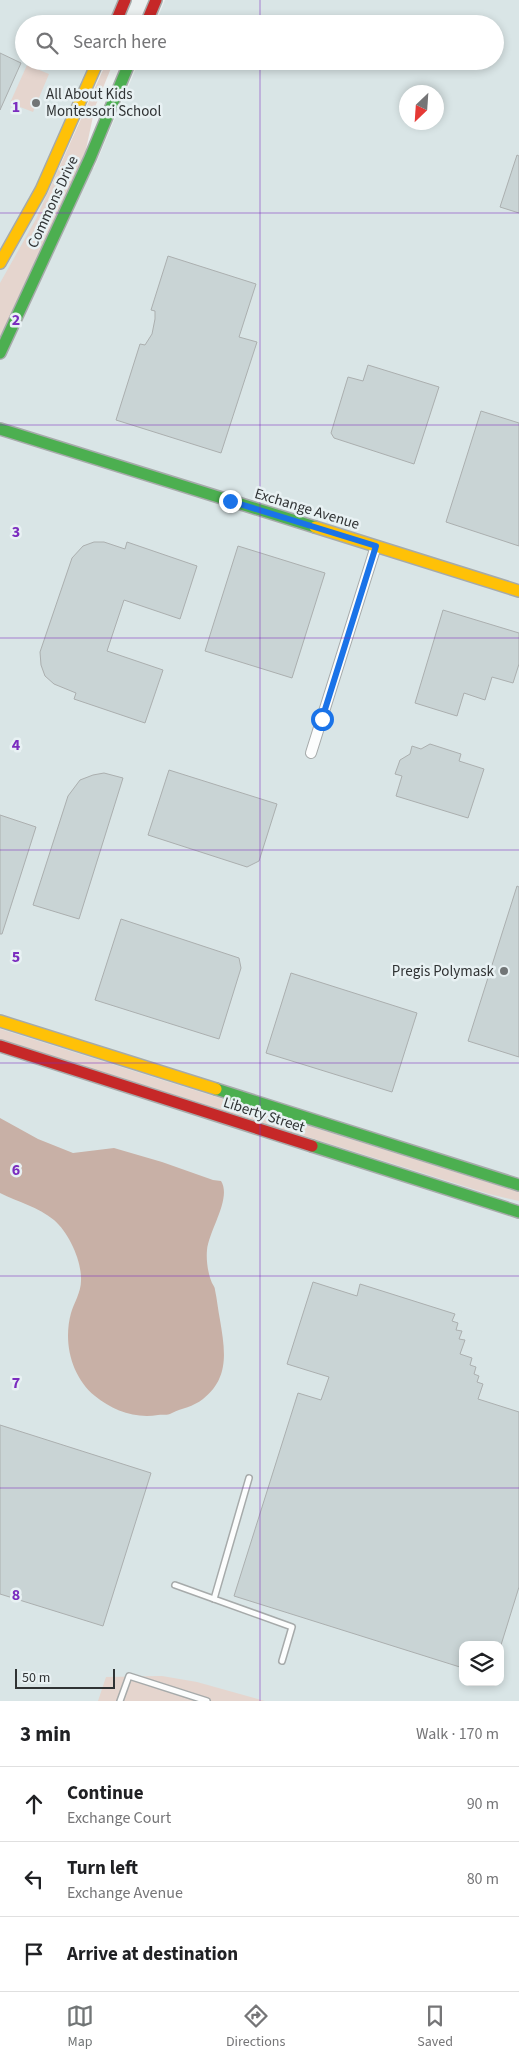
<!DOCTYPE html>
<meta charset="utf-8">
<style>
:root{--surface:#fff;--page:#f6f6f6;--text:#202124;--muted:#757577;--line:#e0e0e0;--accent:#717576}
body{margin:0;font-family:"Source Sans 3",sans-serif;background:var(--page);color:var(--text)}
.controls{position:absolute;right:15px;bottom:15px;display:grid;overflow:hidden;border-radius:10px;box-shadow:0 2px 8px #0003}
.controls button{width:45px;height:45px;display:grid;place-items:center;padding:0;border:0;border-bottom:1px solid var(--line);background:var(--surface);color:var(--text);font:25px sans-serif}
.compass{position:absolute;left:399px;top:85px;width:45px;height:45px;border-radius:50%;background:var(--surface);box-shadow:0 2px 8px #0003;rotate:205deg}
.scale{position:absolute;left:15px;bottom:12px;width:100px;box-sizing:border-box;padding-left:5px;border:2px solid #303334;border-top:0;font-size:14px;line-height:18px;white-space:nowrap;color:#303334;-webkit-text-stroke:4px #e8f1f3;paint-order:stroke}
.stop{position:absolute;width:15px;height:15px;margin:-11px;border:4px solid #1a73e8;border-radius:50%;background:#fff}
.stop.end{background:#1a73e8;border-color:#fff;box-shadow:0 1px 5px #0008}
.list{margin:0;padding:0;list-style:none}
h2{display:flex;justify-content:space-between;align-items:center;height:65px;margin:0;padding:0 20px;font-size:21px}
h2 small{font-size:16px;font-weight:400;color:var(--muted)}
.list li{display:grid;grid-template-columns:32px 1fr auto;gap:15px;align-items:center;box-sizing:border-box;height:75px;padding:0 20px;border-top:1px solid var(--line)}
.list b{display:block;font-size:19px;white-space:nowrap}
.list p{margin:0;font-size:16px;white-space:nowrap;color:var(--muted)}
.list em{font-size:16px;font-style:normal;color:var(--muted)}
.icon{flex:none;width:28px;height:28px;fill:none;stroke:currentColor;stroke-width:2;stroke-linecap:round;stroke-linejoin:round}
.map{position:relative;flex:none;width:519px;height:1701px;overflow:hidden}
.search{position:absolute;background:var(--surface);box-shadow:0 2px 8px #0003;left:15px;right:15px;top:15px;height:55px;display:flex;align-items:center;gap:12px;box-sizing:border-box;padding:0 18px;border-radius:28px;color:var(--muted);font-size:19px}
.sheet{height:290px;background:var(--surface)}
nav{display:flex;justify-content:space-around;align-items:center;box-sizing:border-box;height:70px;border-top:1px solid var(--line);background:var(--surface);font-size:14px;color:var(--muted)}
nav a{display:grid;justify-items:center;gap:2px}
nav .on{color:var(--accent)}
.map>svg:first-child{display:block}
.built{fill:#d9e5e6;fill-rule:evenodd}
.green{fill:#e5d5ce}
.water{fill:#c8b0a6}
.building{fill:#c9d4d5;stroke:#abafaf}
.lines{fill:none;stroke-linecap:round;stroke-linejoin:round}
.lane-casing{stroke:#a6aaaa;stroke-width:8}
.street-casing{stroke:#a6aaaa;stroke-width:12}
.fast-casing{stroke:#a6aaaa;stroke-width:14}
.slow-casing{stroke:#a6aaaa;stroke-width:14}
.jam-casing{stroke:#a6aaaa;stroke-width:14}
.lane{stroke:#fcfdfd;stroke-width:5}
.street{stroke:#fcfdfd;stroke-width:10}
.fast{stroke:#4caf50;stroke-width:11}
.slow{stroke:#ffc107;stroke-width:11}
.jam{stroke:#c62828;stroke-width:11}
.route{stroke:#1a73e8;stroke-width:6}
.grid{fill:none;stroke:#7b2cbf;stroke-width:1;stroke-opacity:0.55}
.poi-dot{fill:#717576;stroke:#e8f1f3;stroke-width:2}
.labels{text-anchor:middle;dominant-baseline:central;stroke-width:5;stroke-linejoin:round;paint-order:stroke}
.poi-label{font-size:15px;fill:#303334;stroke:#e8f1f3;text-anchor:start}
.street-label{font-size:15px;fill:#303334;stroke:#e8f1f3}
.grid-label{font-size:16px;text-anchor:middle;font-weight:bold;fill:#7b2cbf;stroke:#e8f1f3;stroke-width:5;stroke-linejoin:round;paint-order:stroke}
</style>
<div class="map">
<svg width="519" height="1701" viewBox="0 0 519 1701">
<rect width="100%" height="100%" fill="#ebf0f0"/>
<!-- built -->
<path class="built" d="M0,0H119L108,24H24V61H91L46,165L64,173L94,168L139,61H495V24H155L165,0H519V1701H0ZM406,92H436V122H406ZM463,1645H500V1682H463Z"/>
<!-- green -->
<g class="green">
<polygon points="107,61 114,61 95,107 85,154 0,337 0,283 36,219"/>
<polygon points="27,65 49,74 33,112 10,103"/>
<polygon points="0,1029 519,1192 519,1201 489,1194 0,1040"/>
<polygon points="162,1676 197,1682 265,1701 98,1701 106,1677"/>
</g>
<!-- water -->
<path class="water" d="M0,1118L38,1139L73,1153L114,1148L162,1162L213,1180L221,1181C232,1198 209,1230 207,1250C206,1260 208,1274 212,1283C213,1285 215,1287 215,1290C217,1299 218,1310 220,1320C225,1350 230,1378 203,1399C193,1407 182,1408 172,1413C166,1416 164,1414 158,1415C135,1419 112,1410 95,1396C71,1376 63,1342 71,1313C74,1303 81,1292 81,1281C82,1261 69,1233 54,1220C38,1207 18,1202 0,1193Z"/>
<!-- building -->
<g class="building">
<polygon points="0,53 21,63 0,110"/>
<polygon points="517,155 519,156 519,213 500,207"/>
<polygon points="168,256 256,284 239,337 257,342 221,453 116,420 140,344 145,345 152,334 155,319 155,311 151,310"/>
<polygon points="368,365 439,387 414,464 334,438 331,433 348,377 363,381"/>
<polygon points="481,411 519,423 519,546 446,522"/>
<polygon points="94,542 104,542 125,549 127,542 197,566 180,619 124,600 107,651 163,670 145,723 74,699 76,693 54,684 45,676 41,665 40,652 72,558 83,546"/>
<polygon points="238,546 325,573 292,678 205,651"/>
<polygon points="443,610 519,633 519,664 513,683 492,677 485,700 464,693 457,716 415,703"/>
<polygon points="430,744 461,754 459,761 484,769 468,818 396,796 402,776 395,774 400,760 410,754 412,746 421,749"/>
<polygon points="169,770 277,804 259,861 247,867 148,835"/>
<polygon points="104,773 123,778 79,919 33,905 68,796 80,780 93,775"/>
<polygon points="0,815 36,827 2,934 0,934"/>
<polygon points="517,886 519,887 519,1057 468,1041"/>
<polygon points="121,919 239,958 241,968 219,1039 95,1000"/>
<polygon points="291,973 417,1013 392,1092 266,1053"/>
<polygon points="313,1282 357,1296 360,1284 455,1314 452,1321 458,1323 456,1330 462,1331 459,1339 465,1340 460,1354 472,1358 470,1365 476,1367 474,1374 479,1376 477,1382 483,1384 478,1399 519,1412 519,1587 501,1645 463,1645 463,1668 234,1596 298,1393 321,1400 329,1377 287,1364"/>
<polygon points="0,1425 151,1473 103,1626 0,1594"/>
</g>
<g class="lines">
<!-- lane casing -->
<g class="lane-casing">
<g id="lane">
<polyline points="249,1478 214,1599 292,1627 282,1661"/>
<polyline points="175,1585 214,1599"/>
<polyline points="120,1701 129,1676 207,1701"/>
</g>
</g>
<!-- street casing -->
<g class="street-casing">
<polyline id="street" points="311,753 376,546"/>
</g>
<!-- fast casing -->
<g class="fast-casing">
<g id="fast">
<polyline points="0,353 90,158 130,61"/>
<polyline points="0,429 315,527"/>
<polyline points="216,1089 519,1185"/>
<polyline points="312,1146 519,1212"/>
</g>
</g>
<!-- slow casing -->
<g class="slow-casing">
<g id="slow">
<polyline points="0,263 41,190 98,61"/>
<polyline points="315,527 519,591"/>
<polyline points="0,1021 216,1089"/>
</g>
</g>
<!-- jam casing -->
<g class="jam-casing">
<g id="jam">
<polyline points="115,24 125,0"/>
<polyline points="146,24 156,0"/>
<polyline points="0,1046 312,1146"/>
</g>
</g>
<!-- lane -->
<use href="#lane" class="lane"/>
<!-- street -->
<use href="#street" class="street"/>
<!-- fast -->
<use href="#fast" class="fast"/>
<!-- slow -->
<use href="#slow" class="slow"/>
<!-- jam -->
<use href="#jam" class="jam"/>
</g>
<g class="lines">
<!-- route -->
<polyline class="route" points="230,501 376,546 322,719"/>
</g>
<!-- grid -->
<path class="grid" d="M260,0V24M260,61V1701M0,213H519M0,425H519M0,638H519M0,850H519M0,1063H519M0,1276H519M0,1488H519"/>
<!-- markers -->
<g class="poi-dot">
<circle cx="36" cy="103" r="5"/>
<circle cx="504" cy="971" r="5"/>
</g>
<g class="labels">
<!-- poi labels -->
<g class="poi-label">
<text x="46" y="94">All About Kids<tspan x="46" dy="17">Montessori School</tspan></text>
<text x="494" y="971" text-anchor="end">Pregis Polymask</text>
</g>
<!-- street labels -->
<g class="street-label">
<text transform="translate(53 202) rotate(-65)">Commons Drive</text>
<text transform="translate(307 509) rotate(17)">Exchange Avenue</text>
<text transform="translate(264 1115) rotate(18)">Liberty Street</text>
</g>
</g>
<g class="grid-label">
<text x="16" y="112">1</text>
<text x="16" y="325">2</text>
<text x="16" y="537">3</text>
<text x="16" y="750">4</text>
<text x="16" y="962">5</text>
<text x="16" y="1175">6</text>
<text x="16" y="1388">7</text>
<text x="16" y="1600">8</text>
</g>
</svg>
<div class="controls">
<button><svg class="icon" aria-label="layers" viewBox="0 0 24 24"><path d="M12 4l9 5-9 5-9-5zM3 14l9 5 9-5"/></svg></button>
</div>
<svg class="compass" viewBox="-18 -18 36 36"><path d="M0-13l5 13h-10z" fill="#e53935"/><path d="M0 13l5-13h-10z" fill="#757577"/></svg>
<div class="scale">50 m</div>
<div class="stop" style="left:322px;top:719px"></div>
<div class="stop end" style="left:230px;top:501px"></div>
<div class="search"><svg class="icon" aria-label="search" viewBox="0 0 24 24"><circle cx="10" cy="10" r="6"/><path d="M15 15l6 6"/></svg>Search here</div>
</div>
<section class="sheet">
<h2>3 min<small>Walk · 170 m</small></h2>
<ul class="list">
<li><svg class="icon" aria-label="ahead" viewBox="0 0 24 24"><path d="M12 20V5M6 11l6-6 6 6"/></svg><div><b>Continue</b><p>Exchange Court</p></div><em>90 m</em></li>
<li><svg class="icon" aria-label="left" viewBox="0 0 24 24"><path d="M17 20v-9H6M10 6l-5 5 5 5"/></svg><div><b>Turn left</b><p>Exchange Avenue</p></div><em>80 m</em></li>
<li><svg class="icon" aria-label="arrive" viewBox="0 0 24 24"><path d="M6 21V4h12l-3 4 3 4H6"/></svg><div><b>Arrive at destination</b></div></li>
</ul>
</section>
<nav>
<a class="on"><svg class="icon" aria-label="map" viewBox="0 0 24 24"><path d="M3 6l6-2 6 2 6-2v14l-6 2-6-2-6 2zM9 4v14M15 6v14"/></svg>Map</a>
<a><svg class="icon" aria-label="directions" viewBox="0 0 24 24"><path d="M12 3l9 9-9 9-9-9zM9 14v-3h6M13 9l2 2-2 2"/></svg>Directions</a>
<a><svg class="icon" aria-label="saved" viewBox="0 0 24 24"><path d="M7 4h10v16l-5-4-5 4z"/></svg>Saved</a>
</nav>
